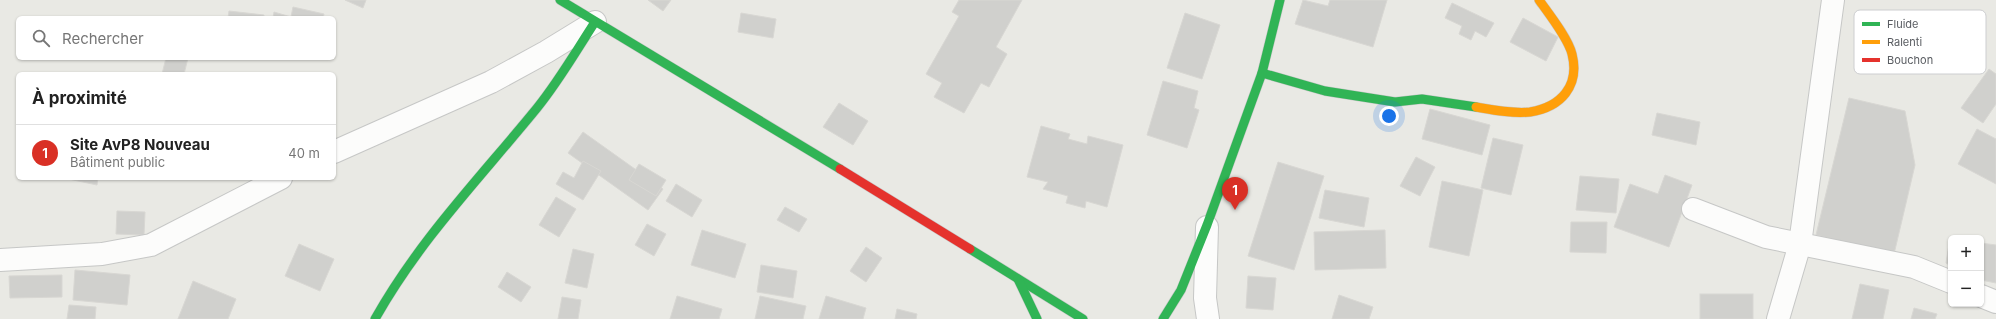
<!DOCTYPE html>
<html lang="fr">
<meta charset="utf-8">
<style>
:root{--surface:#fff;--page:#f2f2f2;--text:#222;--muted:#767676;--line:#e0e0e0;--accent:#d93025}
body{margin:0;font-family:Inter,sans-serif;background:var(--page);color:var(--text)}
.controls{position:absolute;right:12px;bottom:12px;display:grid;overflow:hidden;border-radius:6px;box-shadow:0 1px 3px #0004}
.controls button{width:36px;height:36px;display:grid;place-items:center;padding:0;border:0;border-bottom:1px solid var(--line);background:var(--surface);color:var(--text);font:20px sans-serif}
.you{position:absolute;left:1389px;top:116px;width:14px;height:14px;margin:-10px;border:3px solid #fff;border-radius:50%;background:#1a73e8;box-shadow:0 0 0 6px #1a73e833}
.badge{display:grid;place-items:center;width:26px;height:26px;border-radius:50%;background:var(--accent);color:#fff;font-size:13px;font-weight:700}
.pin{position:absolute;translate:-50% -33px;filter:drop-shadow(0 1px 2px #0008)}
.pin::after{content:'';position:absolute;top:21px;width:14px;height:12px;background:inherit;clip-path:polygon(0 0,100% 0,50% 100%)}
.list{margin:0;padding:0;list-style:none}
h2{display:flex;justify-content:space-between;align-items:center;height:52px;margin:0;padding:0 16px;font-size:17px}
h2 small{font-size:13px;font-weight:400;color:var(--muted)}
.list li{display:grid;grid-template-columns:26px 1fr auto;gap:12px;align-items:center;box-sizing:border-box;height:56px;padding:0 16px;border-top:1px solid var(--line)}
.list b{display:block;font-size:15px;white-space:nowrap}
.list p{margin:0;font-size:13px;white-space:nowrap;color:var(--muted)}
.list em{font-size:13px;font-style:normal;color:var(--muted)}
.icon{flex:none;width:22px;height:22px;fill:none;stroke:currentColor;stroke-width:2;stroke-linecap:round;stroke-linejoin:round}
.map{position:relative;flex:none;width:1996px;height:319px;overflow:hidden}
.search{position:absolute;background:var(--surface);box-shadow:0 1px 3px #0004;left:16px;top:16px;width:320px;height:44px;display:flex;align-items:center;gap:10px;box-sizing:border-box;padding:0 14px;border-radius:6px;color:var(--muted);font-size:15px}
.panel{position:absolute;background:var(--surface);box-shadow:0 1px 3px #0004;left:16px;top:72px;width:320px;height:108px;border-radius:6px}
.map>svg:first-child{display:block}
.building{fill:#d0d0cd;stroke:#d8d7d3}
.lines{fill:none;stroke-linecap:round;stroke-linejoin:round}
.street-casing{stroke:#c6c7c6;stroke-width:24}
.fast-casing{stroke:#c7c7c7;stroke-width:10}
.slow-casing{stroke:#c7c7c7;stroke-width:10}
.jam-casing{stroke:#c7c7c7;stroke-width:10}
.street{stroke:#fcfcfb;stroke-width:22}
.fast{stroke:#30b455;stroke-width:9}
.slow{stroke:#ff9f0a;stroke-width:9}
.jam{stroke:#e5322d;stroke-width:9}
.key{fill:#fff;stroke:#cdced0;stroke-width:1}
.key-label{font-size:11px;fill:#595c61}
</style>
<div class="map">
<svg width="1996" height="319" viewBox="0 0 1996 319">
<rect width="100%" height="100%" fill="#e9e9e4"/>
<!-- building -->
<g class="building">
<polygon points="345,0 366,0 363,8"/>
<polygon points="648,0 671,0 663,11"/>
<polygon points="959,0 1022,0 996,47 1007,54 989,87 981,83 964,113 934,97 942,83 926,74 959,16 952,12"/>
<polygon points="1303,0 1328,6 1330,0 1387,0 1373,47 1295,24"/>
<polygon points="1452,3 1494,23 1486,37 1475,31 1471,40 1459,34 1462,26 1445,18"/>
<polygon points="293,7 324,14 323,18 273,18 274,12 291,17"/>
<polygon points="229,11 264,15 264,18 228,18"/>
<polygon points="741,13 776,19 773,38 738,32"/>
<polygon points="1185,13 1220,25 1202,79 1167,68"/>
<polygon points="1523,18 1558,37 1546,61 1510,42"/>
<polygon points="166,58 188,58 184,74 162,74"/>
<polygon points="1989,69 1996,74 1996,104 1983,123 1961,108"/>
<polygon points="1163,81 1198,91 1194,108 1199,110 1187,148 1147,135"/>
<polygon points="1849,98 1905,111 1915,165 1894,254 1816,235"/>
<polygon points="839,103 868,121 853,145 823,127"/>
<polygon points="1430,109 1490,125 1482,155 1422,139"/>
<polygon points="1657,113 1700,122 1696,145 1652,135"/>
<polygon points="1041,126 1070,134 1068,139 1087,144 1088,136 1123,145 1107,207 1086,201 1085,208 1066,203 1068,196 1043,189 1048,182 1027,177"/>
<polygon points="1977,129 1996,139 1996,184 1958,164"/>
<polygon points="583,132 663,189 648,210 568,153"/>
<polygon points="1493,138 1523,145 1511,195 1481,188"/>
<polygon points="1416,157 1435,167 1420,196 1400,186"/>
<polygon points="583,161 601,171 583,200 556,184 563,172 574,178"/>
<polygon points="1278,162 1324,176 1294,270 1248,256"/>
<polygon points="639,164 666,180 656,196 629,180"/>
<polygon points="1665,175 1692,185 1669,247 1614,227 1630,184 1658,194"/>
<polygon points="1580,176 1619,179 1616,213 1576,210"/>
<polygon points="64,178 98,178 97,185"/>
<polygon points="1442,181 1483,190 1469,256 1429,247"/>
<polygon points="676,184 702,200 692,217 666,201"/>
<polygon points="1325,190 1369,198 1364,227 1319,218"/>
<polygon points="556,197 576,209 559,237 539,225"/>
<polygon points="785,207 807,219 799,232 777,220"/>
<polygon points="117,211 145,212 144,235 116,234"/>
<polygon points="1571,222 1607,222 1606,253 1570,252"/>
<polygon points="647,224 666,234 654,256 635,245"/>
<polygon points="702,230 746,244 735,278 691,265"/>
<polygon points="1385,230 1386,268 1315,270 1314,232"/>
<polygon points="1950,238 1952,238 1951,266 1946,263"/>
<polygon points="1981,243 1996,245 1996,283 1981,280"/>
<polygon points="299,244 334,259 320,291 285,276"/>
<polygon points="866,247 882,258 866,282 850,271"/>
<polygon points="573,249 594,254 587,288 565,283"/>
<polygon points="761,265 797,271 793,298 757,292"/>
<polygon points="75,270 130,275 127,305 73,300"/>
<polygon points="507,272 531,287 521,302 498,287"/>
<polygon points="62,275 62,297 10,298 9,276"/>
<polygon points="1248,276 1276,278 1273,310 1246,308"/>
<polygon points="193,281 236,299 228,319 178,319"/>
<polygon points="1860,284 1889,290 1883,319 1852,319"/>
<rect x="1700" y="294" width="53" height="25"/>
<polygon points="1339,295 1373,307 1369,319 1332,319"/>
<polygon points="677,296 722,309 719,319 670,319"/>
<polygon points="760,296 806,306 803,319 755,319"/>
<polygon points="826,296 866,308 863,319 819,319"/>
<polygon points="562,297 581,300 578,319 558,319"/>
<polygon points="69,305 96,307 95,319 67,319"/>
<polygon points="1914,308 1937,314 1935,319 1911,319"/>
<polygon points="897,309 917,314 916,319 895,319"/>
</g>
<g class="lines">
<!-- street casing -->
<g class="street-casing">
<g id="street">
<polyline points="334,152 491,82 546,52 595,22"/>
<polyline points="1693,209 1766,237 1914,267 1951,282"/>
<polyline points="1207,227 1205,298 1208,319"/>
<polyline points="0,260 102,254 151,245 281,178"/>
<polyline points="1981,296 1996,302"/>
<polyline points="1778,319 1800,244 1833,0"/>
</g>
</g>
<!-- fast casing -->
<g class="fast-casing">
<g id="fast">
<polyline points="560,0 840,169"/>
<polyline points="1262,73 1325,91 1395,102 1422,99 1476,107"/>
<polyline points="970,249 1083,319"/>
<polyline points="1018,279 1037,319"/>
<path d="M375,319C420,239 480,178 537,108C559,81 576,51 595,22"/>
<polyline points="1163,319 1181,290 1207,225 1262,73 1280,0"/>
</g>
</g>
<!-- slow casing -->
<g class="slow-casing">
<path id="slow" d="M1476,107C1493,110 1513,114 1530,112C1561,107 1580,86 1572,54C1568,38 1549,14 1539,0"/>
</g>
<!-- jam casing -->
<g class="jam-casing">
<polyline id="jam" points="840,169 970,249"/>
</g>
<!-- street -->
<use href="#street" class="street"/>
<!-- fast -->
<use href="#fast" class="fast"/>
<!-- slow -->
<use href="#slow" class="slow"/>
<!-- jam -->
<use href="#jam" class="jam"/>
</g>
<!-- legend -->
<rect x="1854" y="10" width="132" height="64" rx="6" class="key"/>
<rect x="1862" y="22" width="18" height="4" fill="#30b455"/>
<rect x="1862" y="40" width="18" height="4" fill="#ff9f0a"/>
<rect x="1862" y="58" width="18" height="4" fill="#e5322d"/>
<g class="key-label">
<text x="1887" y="28">Fluide</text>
<text x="1887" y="46">Ralenti</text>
<text x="1887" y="64">Bouchon</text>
</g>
</svg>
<div class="controls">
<button>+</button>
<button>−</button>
</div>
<div class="you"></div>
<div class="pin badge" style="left:1235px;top:210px">1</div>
<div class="search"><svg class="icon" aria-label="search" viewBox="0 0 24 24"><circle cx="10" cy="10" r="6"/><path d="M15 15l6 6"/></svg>Rechercher</div>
<section class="panel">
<h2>À proximité<small></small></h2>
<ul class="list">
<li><span class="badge">1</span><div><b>Site AvP8 Nouveau</b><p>Bâtiment public</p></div><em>40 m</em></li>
</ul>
</section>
</div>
